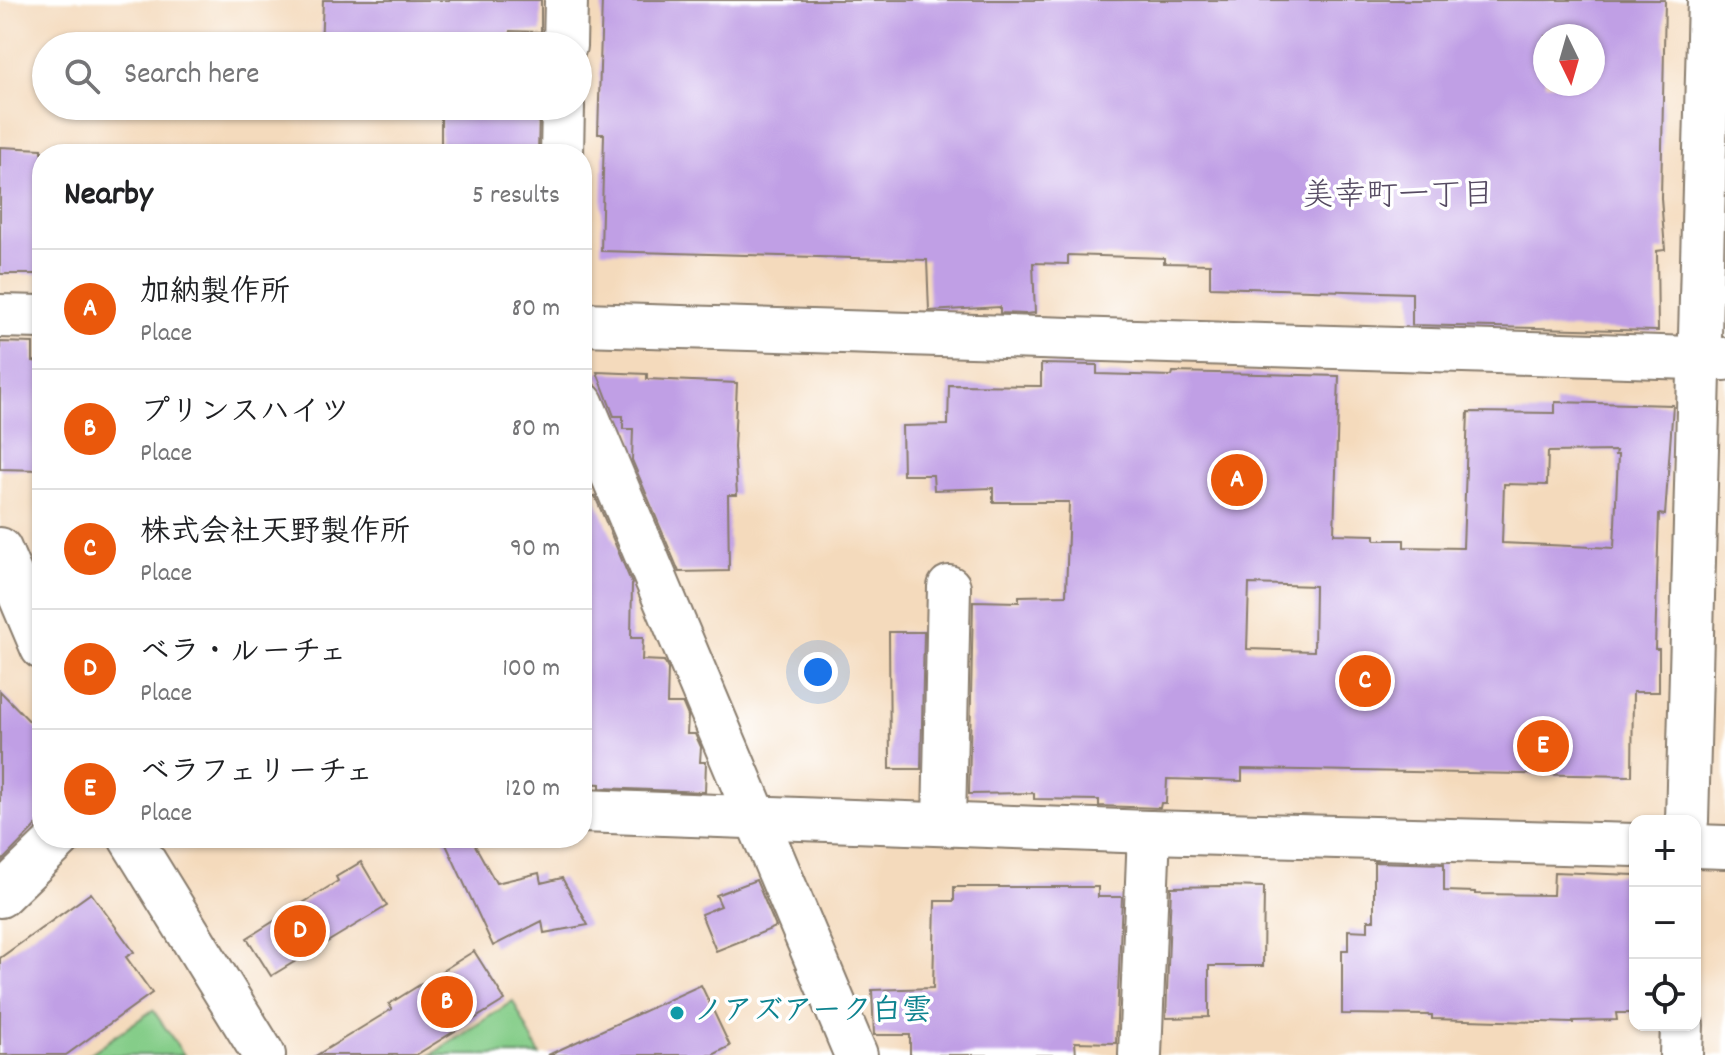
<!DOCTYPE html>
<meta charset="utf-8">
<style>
:root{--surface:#fff;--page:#f2f2f2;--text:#202124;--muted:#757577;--line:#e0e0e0;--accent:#ea580c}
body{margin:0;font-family:Dekko,"Klee One",sans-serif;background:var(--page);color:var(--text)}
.controls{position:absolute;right:24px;bottom:24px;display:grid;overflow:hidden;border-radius:16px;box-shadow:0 2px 6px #0004}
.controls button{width:72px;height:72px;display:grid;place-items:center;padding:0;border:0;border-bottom:2px solid var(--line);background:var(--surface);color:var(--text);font:40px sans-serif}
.compass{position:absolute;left:1533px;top:24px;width:72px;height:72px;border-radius:50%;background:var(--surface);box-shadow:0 2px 6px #0004;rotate:175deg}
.you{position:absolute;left:818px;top:672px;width:28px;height:28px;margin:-20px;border:6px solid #fff;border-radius:50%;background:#1a73e8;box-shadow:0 0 0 12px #1a73e833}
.badge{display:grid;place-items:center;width:52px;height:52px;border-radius:50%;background:var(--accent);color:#fff;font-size:26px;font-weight:700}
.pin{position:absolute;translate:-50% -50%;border:4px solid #fff;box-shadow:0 2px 8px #0006}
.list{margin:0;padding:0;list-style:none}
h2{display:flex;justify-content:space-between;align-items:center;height:104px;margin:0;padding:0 32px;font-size:34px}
h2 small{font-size:26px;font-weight:400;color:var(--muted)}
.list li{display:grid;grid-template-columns:52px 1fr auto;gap:24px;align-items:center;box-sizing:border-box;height:120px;padding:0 32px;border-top:2px solid var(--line)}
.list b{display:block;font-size:30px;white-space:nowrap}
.list p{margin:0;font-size:26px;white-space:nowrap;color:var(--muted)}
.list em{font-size:26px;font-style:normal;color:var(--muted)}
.icon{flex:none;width:44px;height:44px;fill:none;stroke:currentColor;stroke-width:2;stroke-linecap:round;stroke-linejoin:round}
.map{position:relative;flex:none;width:1725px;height:1055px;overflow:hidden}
.search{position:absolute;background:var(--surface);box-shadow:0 2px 6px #0004;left:32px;top:32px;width:560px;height:88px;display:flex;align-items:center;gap:20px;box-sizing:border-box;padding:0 28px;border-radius:44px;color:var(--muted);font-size:30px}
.panel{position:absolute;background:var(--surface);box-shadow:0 2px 6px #0004;left:32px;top:144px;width:560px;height:704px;border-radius:32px}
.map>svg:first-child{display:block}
.green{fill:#85cd89;stroke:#507452;stroke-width:2}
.building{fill:#c09fe5;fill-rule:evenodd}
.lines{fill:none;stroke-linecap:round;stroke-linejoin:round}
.minor-casing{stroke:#887b6c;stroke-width:46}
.minor{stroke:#fff;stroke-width:42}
.culture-dot{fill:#0f9aa8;stroke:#fff;stroke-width:3}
.labels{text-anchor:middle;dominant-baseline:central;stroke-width:7;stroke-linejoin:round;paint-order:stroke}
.culture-label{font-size:30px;font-weight:bold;fill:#0d838f;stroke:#fff;text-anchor:start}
.neighbourhood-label{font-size:32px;fill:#554a62;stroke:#fff}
</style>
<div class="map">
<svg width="1725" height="1055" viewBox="0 0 1725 1055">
<rect width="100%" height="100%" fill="#fff"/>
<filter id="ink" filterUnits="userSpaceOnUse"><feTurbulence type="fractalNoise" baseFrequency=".0125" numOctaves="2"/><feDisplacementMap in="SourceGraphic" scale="16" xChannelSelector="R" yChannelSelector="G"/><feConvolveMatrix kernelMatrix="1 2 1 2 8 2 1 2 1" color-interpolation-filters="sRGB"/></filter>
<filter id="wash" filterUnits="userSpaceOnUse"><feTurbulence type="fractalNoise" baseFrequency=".006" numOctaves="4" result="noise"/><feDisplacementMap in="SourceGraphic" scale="32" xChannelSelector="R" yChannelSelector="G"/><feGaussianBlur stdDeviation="1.8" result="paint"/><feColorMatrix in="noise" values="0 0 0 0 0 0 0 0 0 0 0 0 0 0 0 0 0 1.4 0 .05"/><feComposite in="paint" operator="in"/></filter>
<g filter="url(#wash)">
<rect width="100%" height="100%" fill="#f4dabc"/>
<!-- green -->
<g class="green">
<polygon points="513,1001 540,1055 431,1055"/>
<polygon points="153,1010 184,1055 88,1055"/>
</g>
<g id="blocks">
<!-- building -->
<g class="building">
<polygon points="323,0 541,0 541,32 510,31 510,46 321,46"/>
<path d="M602,0H1665L1661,198L1665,250L1657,251L1658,331L1412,325V293L1210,287V264L1164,263V258L1068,255V264L1033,263L1035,313L1025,314L1000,313V307L929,311L927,260L601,251L604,134H598ZM1545,36H1593V84H1545Z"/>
<polygon points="441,113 539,113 538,154 441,154"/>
<polygon points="0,147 42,149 42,274 0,274"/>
<polygon points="0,342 33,343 33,361 42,362 41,470 0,469"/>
<path d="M1041,364L1097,365V374L1172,376L1173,372L1339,376L1334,534L1375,535V540H1404V547L1463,548L1468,412L1555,413V402L1673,405L1665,515L1659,514L1655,649H1659V692H1633L1632,776L1242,769V781L1167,779L1166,803H1161L1160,808L1099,806V800L1034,799V793L969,794L973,601L1019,602V596L1066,595L1069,502H993V488L934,490L933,475H903L902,426L948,425L949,385L1041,386ZM1616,451L1615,455H1618L1614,548L1502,543L1504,484L1547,485L1548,452ZM1249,584L1315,586L1314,651L1247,649Z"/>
<polygon points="597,372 647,374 647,379 737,383 734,447 737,495 728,495 729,571 679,572 632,460 633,429 623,429 623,416 614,416"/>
<polygon points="582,496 595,496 632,584 631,638 643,638 642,660 664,661 668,669 667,704 683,704 688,716 687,734 695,734 701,747 700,762 706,762 705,792 600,788 600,784 582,783"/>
<polygon points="889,632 924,632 921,769 890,769"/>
<polygon points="0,691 42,734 42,820 0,863"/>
<polygon points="443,838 471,838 496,883 539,873 541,883 562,878 588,925 544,933 542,921 493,946"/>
<polygon points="361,862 387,906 271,976 247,938 338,881 336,877"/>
<polygon points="1374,862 1444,864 1444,891 1475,892 1475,894 1553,895 1554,872 1635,875 1635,1013 1616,1013 1617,1020 1573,1021 1573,1023 1432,1019 1432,1015 1342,1014 1342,950 1348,950 1348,930 1368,931 1368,920 1374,920"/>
<polygon points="756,880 776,927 716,951 701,914 721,906 716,895"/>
<polygon points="1225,886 1264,887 1263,966 1209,966 1209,1017 1166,1018 1171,887"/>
<polygon points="954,887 1098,887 1098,897 1122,897 1116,1043 1075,1042 1076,1055 910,1055 910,1035 874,1035 872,990 933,988 935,901 954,901"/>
<polygon points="91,893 134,952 126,957 152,993 66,1055 0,1055 0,958"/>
<polygon points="474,951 505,1000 416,1055 317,1055 392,1009 389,1004"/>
<polygon points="701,985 730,1046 713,1055 548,1055"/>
</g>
</g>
</g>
<g filter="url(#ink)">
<use href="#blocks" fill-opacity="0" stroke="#887b6c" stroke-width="2"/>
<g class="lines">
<!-- minor casing -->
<g class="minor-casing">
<g id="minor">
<polyline points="565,46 566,0"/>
<polyline points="562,154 563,106"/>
<polyline points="0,316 42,317"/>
<polyline points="582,324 1725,359"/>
<polyline points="582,403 856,1055"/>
<polyline points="0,549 42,648"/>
<polyline points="582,811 1149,832 1635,845"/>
<polyline points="1687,821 1709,0"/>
<polyline points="944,823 949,587"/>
<polyline points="130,838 264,1055"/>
<polyline points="1695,846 1725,847"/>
<polyline points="0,896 60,838"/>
<polyline points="1140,1055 1149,832"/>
<polyline points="1681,1055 1682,1025"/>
</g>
</g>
<!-- minor -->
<use href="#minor" class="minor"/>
</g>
</g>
<!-- markers -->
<circle class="culture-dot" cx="677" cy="1013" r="8"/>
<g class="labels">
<!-- culture labels -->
<g class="culture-label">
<text x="693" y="1013">ノアズアーク白雲</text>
</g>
<!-- neighbourhood labels -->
<g class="neighbourhood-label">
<text x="1398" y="198">美幸町一丁目</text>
</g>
</g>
</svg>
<div class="controls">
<button>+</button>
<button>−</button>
<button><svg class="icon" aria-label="locate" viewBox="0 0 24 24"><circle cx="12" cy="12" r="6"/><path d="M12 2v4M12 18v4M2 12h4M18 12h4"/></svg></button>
</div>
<svg class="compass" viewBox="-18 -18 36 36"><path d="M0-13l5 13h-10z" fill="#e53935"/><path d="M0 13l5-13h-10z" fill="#757577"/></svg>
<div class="you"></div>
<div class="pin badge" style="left:1237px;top:480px">A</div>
<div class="pin badge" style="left:447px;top:1002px">B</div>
<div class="pin badge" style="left:1365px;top:681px">C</div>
<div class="pin badge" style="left:300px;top:931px">D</div>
<div class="pin badge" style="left:1543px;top:746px">E</div>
<div class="search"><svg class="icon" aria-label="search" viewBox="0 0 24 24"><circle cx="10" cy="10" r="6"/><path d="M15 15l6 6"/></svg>Search here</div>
<section class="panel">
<h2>Nearby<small>5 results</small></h2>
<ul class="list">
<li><span class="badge">A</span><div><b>加納製作所</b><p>Place</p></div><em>80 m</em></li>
<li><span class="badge">B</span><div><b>プリンスハイツ</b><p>Place</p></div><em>80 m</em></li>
<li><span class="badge">C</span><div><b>株式会社天野製作所</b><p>Place</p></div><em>90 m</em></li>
<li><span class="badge">D</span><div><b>ベラ・ルーチェ</b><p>Place</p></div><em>100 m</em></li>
<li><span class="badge">E</span><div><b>ベラフェリーチェ</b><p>Place</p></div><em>120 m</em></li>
</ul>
</section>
</div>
